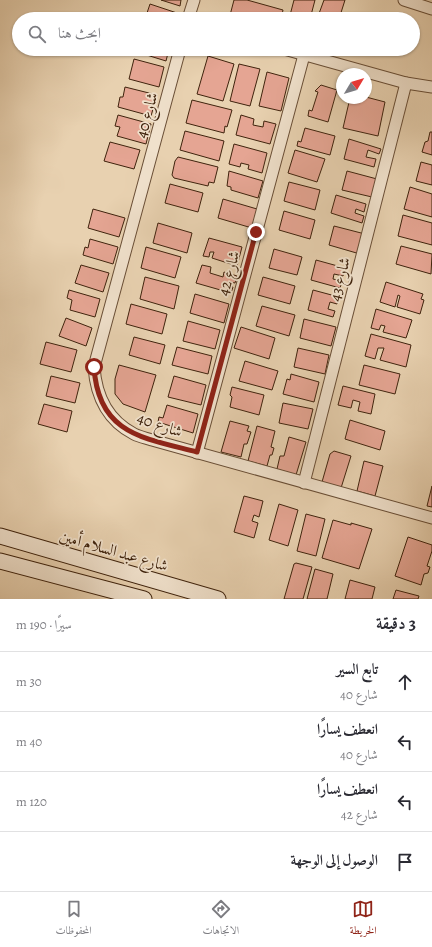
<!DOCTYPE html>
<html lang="ar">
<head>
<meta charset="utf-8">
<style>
	:root { --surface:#fff; --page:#f7f7f7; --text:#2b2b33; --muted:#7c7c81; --line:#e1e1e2; --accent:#8f2418 }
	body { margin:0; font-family:Alegreya,Amiri,serif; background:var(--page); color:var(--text); direction:rtl }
	.compass { position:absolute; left:336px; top:68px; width:36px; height:36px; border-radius:50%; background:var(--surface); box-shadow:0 1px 3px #0004; rotate:52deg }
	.stop { position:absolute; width:12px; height:12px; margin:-9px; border:3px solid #8f2418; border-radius:50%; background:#fff }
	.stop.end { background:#8f2418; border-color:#fff; box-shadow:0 1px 4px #0008 }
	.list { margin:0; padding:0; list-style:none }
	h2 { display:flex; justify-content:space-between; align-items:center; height:52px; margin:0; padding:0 16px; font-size:17px }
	h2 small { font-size:13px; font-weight:400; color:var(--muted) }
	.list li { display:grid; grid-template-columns:26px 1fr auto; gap:12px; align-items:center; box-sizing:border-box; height:60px; padding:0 16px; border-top:1px solid var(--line) }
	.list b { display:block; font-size:15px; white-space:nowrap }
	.list p { margin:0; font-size:13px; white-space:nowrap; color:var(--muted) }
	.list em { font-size:13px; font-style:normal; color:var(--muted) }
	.icon { flex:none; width:22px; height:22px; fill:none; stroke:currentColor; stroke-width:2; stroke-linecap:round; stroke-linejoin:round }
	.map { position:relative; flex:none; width:432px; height:599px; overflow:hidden; direction:ltr }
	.search { position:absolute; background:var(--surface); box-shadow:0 1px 3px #0004; left:12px; right:12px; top:12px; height:44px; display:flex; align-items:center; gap:10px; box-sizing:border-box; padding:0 14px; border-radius:22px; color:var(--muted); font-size:15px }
	.sheet { height:292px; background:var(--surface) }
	nav { display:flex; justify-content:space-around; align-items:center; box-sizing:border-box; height:56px; border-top:1px solid var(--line); background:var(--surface); font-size:11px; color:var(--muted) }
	nav a { display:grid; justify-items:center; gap:2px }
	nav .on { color:var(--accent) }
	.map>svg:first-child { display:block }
	.building { fill:#e5a593; stroke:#3f230d }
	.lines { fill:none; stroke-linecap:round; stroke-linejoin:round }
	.street-casing { stroke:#694e36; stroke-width:13 }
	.secondary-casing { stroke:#3f230d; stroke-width:17 }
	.street { stroke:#f0e1cc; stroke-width:11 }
	.secondary { stroke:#f0e1cc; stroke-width:15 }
	.route { stroke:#8f2418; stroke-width:5 }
	.labels { text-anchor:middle; stroke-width:3.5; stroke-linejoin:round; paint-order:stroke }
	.street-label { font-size:16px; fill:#3f230d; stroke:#f0e1cc }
</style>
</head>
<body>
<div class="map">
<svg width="432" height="599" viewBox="0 0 432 599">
	<rect width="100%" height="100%" fill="#e8d1b0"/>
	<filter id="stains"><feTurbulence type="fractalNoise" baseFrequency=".005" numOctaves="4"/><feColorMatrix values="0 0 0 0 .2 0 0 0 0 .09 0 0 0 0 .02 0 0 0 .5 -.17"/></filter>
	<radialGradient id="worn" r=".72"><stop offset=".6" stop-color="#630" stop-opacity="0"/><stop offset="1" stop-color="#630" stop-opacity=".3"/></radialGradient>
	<!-- building -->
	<g class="building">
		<polygon points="161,0 181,0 180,6"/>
		<polygon points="234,0 247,0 283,10 281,19 229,19"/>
		<polygon points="294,0 315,0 310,19 289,19"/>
		<polygon points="324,0 345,0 339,19 317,19"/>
		<polygon points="150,4 180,14 179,19 145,19"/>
		<polygon points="138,49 173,49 172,54 168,53 166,61 137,52"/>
		<polygon points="312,49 329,49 327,54"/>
		<polygon points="208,56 234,64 223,101 197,94"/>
		<polygon points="134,59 164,67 159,87 129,79"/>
		<polygon points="239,64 260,69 250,106 230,101"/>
		<polygon points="267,72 289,78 281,111 259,106"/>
		<polygon points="321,85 337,90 328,122 308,116 309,110 312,111 318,92 315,91"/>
		<polygon points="125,87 157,95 151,116 118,107 120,97 123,97"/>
		<polygon points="366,97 385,102 378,136 343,128 350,98"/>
		<polygon points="192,100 232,110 227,127 225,126 224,133 186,123"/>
		<polygon points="118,115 151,124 146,144 117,136 120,127 115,126"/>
		<polygon points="241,115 254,119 253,125 263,127 264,121 276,124 270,144 236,135"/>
		<polygon points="305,128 335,136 330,155 297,146 298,141 301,142"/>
		<polygon points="185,131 224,141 219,161 180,150"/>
		<polygon points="430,132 432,132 432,155 422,152 425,142 428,141"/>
		<polygon points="349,139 381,149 379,154 368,150 366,157 376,159 374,167 344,159"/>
		<polygon points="110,142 140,150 134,169 104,161"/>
		<polygon points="234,144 267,153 262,173 248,169 249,165 241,163 240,167 229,164"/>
		<polygon points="295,150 325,159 317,182 288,173"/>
		<polygon points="178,157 218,167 214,183 209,182 208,186 174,178 172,175 175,161"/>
		<polygon points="421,162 432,165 432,185 416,181"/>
		<polygon points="229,171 263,181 258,198 231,190 231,187 227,186"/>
		<polygon points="347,171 377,179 372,197 342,190"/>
		<polygon points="289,182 320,190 315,210 284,201"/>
		<polygon points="170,184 203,193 198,212 165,203"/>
		<polygon points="410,187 432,194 432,217 404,209"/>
		<polygon points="336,195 366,204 364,212 356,209 355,213 364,216 362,223 331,213"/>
		<polygon points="223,199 257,209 252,228 218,218"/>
		<polygon points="93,209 125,218 119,237 88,228"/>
		<polygon points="284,211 315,220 310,239 279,230"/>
		<polygon points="403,215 432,223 432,245 398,236"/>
		<polygon points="158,223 192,233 187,253 153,243"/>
		<polygon points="334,226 365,234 360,254 329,245"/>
		<polygon points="209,238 242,247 237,266 212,258 214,252 210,252 209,257 203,256"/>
		<polygon points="90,239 118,247 113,264 83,255 85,247 88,248"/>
		<polygon points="401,246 432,254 431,274 396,264"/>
		<polygon points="146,247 181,257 175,278 141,268"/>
		<polygon points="274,249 302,257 297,275 269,268"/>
		<polygon points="316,260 345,268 343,276 334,274 333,279 342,281 340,288 311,280"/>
		<polygon points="81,265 109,273 103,292 75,283"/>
		<polygon points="202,265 211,267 210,273 223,277 224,272 237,276 235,283 230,282 229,286 233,287 231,293 196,283"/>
		<polygon points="145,277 179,286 174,309 140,299"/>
		<polygon points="263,277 295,286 290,304 258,295"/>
		<polygon points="386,282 423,294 421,299 424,300 420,314 397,307 400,296 398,295 395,307 380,302"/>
		<polygon points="69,290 100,299 95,317 70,310 72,300 67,298"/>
		<polygon points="313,290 339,297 337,304 330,302 328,309 335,311 333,317 308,310"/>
		<polygon points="195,294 229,304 224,323 190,313"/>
		<polygon points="131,304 167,314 162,334 126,324"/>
		<polygon points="262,306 295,315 289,336 256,326"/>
		<polygon points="376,309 412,320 406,338 383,332 385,326 381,325 379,330 371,328"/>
		<polygon points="66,318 92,328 86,346 59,336"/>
		<polygon points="304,319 336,327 331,346 300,338"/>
		<polygon points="188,321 220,330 215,349 183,341"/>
		<polygon points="241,327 275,338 269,359 234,348"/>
		<polygon points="371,334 411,345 406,367 380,360 384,348 378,348 375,359 365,356"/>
		<polygon points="134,337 165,345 160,364 129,355"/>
		<polygon points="46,342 77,350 71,372 40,364"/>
		<polygon points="177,347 212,356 208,374 172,365"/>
		<polygon points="298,348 329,355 325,374 294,367"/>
		<polygon points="245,361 278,371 272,390 239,381"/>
		<polygon points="119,365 156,375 145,412 123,404 115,394 115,379"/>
		<polygon points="364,365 400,374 395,394 359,385"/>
		<polygon points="291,374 319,382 314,402 283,394 287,379 290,380"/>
		<polygon points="51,376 80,383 75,403 46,396"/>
		<polygon points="174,376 206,385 201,405 168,397"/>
		<polygon points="343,386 375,394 371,414 358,411 360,402 353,400 351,408 338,405"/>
		<polygon points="232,387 264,395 259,415 230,407 232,397 230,395"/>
		<polygon points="283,403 313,409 308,429 279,423"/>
		<polygon points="44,404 72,411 67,432 38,424"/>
		<polygon points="167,405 198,414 193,433 158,422 159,417 163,418"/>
		<polygon points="350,420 385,431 380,450 345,439"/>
		<polygon points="230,421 249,426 247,431 251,432 247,444 244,444 241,457 221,452"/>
		<polygon points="257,426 275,431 271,447 274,448 272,455 270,455 267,466 248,461"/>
		<polygon points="289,437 306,442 296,475 277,469 280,456 284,456"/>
		<polygon points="334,451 351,456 341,488 322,482 330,454"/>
		<polygon points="364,461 383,466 375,496 357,491"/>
		<polygon points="432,486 432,507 427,506"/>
		<polygon points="244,496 263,501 259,517 254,515 252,521 258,523 254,538 234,532"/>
		<polygon points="279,504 298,510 288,546 269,540"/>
		<polygon points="306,514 325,519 316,556 297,551"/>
		<polygon points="333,520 351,525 351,523 372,529 359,569 322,558"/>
		<polygon points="408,537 432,545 432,551 427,566 430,567 428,573 424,574 421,585 395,576"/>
		<polygon points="296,563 312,567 303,599 284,599 294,564"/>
		<polygon points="315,569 333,574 327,599 307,599"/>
		<polygon points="350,580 375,587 372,599 345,599"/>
		<polygon points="396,590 419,596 418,599 393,599"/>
	</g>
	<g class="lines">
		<!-- street casing -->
		<g class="street-casing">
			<g id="street">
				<polyline points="404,0 432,9"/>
				<polyline points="188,19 194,0"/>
				<path d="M180 49 94 367C96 396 107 420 134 434 140 437 146 438 152 440L432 518"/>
				<polyline points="284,49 406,83 432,87"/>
				<polyline points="197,453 304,55"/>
				<polyline points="304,483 406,83"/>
			</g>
		</g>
		<!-- secondary casing -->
		<g class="secondary-casing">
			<g id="secondary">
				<polyline points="0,536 218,599"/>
				<polyline points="0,561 144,599"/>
			</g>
		</g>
		<!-- street -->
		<use href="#street" class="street"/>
		<!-- secondary -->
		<use href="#secondary" class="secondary"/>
	</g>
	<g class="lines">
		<!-- route -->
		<path class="route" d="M94 367C98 434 143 438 197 452L256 232"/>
	</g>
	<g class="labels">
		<!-- street labels -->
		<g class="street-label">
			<text transform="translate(146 115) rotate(-75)" y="6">شارع 40</text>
			<text transform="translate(228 273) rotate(-75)" y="6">شارع 42</text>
			<text transform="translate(339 279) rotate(-76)" y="6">شارع 43</text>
			<text transform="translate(160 424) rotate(19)" y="6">شارع 40</text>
			<text transform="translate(114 550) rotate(16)" y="6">شارع عبد السلام أمين</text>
		</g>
	</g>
	<rect width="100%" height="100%" filter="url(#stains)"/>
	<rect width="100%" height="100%" fill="url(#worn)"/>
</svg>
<svg class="compass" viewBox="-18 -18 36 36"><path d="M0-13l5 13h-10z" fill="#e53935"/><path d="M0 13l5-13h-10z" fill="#7c7c81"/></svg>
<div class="stop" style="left:94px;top:367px"></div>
<div class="stop end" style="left:256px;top:232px"></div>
<div class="search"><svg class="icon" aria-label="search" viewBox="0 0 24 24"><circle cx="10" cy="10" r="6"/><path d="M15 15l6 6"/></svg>ابحث هنا</div>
</div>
<section class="sheet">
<h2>3 دقيقة<small>سيرًا · 190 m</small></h2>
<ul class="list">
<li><svg class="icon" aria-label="ahead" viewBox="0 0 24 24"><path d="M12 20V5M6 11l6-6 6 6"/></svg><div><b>تابع السير</b><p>شارع 40</p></div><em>30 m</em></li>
<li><svg class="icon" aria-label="left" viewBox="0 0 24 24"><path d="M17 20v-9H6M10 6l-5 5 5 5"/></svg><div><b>انعطف يسارًا</b><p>شارع 40</p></div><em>40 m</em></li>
<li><svg class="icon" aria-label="left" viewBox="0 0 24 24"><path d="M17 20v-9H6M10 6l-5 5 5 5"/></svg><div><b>انعطف يسارًا</b><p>شارع 42</p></div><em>120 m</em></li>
<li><svg class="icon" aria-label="arrive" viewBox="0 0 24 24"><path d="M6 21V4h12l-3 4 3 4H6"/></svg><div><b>الوصول إلى الوجهة</b></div></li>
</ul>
</section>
<nav>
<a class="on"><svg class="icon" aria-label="map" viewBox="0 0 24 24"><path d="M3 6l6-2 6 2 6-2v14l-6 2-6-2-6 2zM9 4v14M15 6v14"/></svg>الخريطة</a>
<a><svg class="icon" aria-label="directions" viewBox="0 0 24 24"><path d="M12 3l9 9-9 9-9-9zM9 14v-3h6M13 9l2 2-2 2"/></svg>الاتجاهات</a>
<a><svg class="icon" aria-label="saved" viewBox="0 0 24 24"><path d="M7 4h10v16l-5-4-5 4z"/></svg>المحفوظات</a>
</nav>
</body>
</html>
